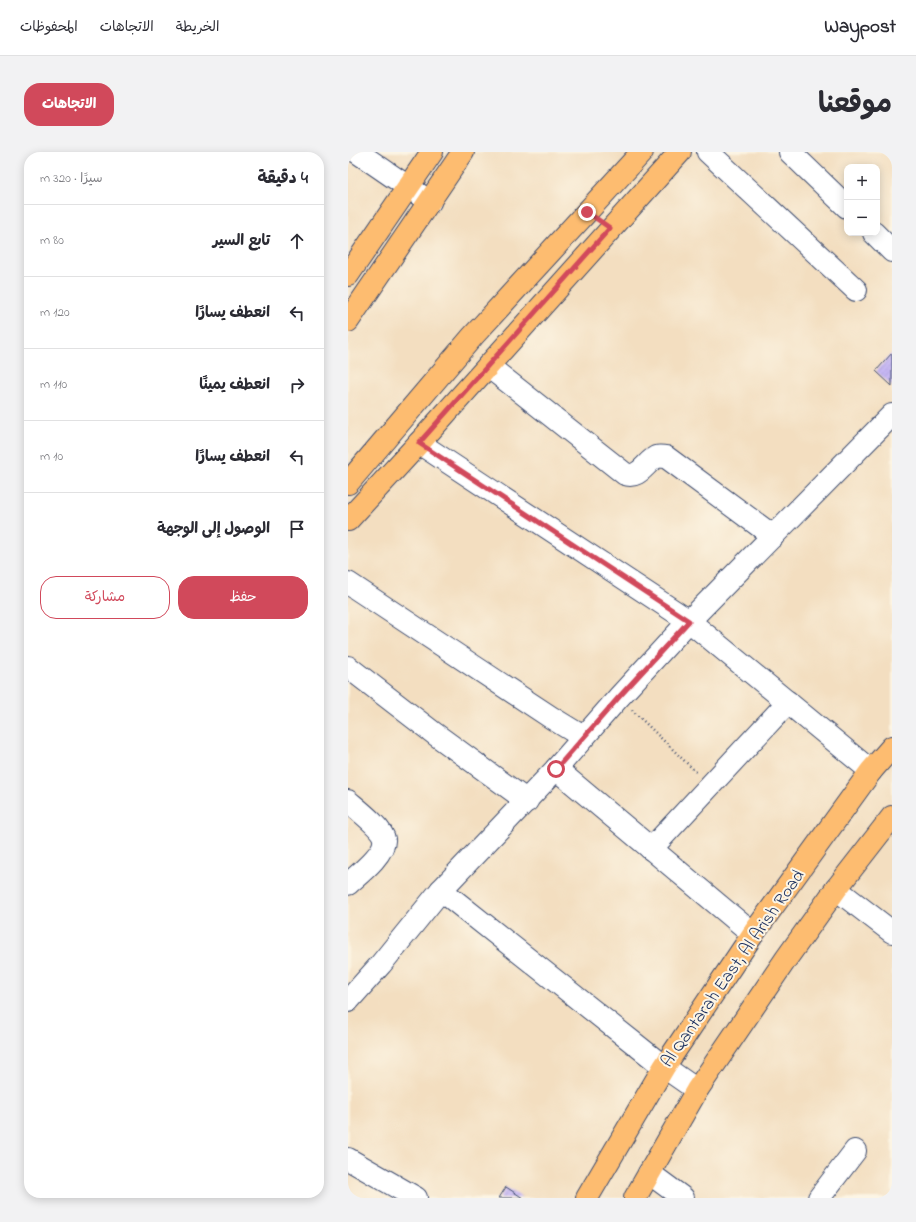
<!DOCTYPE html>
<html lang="ar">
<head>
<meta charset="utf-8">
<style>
	:root { --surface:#fff; --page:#f2f2f3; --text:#2b2b33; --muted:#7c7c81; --line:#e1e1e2; --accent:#d1495b }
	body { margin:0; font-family:"Indie Flower","Playpen Sans Arabic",sans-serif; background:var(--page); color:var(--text); direction:rtl }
	.controls { position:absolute; right:12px; top:12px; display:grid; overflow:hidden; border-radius:8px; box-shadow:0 2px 10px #0003 }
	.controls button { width:36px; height:36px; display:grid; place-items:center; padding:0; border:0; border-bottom:1px solid var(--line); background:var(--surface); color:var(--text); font:20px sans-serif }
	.stop { position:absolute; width:12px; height:12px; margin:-9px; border:3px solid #d1495b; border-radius:50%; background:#fff }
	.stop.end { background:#d1495b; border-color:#fff; box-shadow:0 1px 4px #0008 }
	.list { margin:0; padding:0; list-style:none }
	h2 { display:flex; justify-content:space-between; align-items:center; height:52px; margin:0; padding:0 16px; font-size:17px }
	h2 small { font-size:13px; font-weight:400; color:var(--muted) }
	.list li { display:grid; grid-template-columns:26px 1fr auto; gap:12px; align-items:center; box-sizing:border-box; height:72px; padding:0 16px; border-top:1px solid var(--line) }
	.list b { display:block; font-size:15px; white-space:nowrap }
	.list em { font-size:13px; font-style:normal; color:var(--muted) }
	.actions { display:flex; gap:8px; padding:12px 16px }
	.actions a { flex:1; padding:9px 0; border:1px solid var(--accent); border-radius:16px; text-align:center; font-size:14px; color:var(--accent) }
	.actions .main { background:var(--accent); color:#fff }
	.icon { flex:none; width:22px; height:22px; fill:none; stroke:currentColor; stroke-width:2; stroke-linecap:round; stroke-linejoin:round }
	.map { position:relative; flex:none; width:544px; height:1046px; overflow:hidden; direction:ltr; border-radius:16px }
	header { display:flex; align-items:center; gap:24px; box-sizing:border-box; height:56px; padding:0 20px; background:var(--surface); border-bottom:1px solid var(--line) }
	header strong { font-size:19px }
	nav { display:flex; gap:22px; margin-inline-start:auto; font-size:14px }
	.intro { display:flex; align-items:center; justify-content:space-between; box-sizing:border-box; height:96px; padding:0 24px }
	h1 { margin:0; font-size:28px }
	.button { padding:10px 18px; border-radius:16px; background:var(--accent); color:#fff; font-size:14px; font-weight:700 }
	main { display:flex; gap:24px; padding:0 24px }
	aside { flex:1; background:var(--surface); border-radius:16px; box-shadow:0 2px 10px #0003 }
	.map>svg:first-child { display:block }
	.building { fill:url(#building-hatch) }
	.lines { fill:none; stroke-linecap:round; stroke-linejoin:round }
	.minor-casing { stroke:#3b496d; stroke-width:24 }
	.major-casing { stroke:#3b496d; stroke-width:24 }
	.highway-casing { stroke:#3b496d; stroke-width:24 }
	.path { stroke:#3b496d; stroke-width:2.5; stroke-dasharray:1 3; stroke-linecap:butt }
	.minor { stroke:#fff; stroke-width:22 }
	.major { stroke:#fdbc70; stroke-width:22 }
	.highway { stroke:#fdbc70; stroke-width:22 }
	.route { stroke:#d1495b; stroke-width:5 }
	.labels { text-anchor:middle; stroke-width:4; stroke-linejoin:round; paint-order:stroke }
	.street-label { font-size:18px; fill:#1b2f5e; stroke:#fcf5e5 }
</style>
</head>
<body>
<header>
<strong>Waypost</strong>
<nav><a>الخريطة</a><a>الاتجاهات</a><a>المحفوظات</a></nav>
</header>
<div class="intro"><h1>موقعنا</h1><a class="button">الاتجاهات</a></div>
<main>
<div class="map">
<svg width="544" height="1046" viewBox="0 0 544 1046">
	<defs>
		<pattern id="building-hatch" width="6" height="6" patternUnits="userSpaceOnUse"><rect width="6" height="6" fill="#bfaff6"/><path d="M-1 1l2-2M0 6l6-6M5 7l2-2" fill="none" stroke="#9a8fca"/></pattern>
	</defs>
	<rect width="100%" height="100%" fill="#fcf5e5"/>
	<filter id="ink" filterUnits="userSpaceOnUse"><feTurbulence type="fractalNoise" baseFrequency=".025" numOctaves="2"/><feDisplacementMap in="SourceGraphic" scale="8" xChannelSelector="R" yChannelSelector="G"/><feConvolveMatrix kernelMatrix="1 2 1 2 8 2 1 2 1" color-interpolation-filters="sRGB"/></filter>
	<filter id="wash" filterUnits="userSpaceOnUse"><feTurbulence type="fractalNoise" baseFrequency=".012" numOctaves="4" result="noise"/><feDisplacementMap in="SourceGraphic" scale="16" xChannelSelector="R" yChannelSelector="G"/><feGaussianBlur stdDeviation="0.9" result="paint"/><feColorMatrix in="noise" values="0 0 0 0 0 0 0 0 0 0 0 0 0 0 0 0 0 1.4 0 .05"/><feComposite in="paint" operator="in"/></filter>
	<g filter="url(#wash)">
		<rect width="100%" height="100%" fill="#f3dec0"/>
		<g id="blocks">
			<!-- building -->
			<g class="building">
				<polygon points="544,201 544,234 528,219"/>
				<polygon points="158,1035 175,1046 151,1046"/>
			</g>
		</g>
	</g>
	<g filter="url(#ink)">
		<use href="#blocks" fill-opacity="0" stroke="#3b496d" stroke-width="1"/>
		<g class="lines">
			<!-- minor casing -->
			<g class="minor-casing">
				<g id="minor">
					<polyline points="9,0 82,50"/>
					<polyline points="360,0 508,138"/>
					<polyline points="442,0 499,55"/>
					<polyline points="526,81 544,99"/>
					<path d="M140 214 277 322C291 327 297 311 308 305 312 304 315 305 318 305L425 384"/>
					<polyline points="71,291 341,469 523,619"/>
					<polyline points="0,431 204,566 235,585"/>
					<polyline points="0,515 87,582 179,649"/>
					<polyline points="208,617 405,782"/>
					<path d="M0 649C8 656 35 677 36 687 38 701 10 723 0 732"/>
					<polyline points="303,697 440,550"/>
					<polyline points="488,737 544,780"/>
					<polyline points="93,738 316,915 349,938"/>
					<polyline points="0,849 33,812 93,738 208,617 271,545 341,469 544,263"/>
					<polyline points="0,1007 68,1046"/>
					<polyline points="301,1021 335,1046"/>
					<polyline points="471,1046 507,999"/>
				</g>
			</g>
			<!-- major casing -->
			<g class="major-casing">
				<g id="major">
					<polyline points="0,123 84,0"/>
					<polyline points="0,169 115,0"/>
					<polyline points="0,331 125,184 294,0"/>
					<polyline points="0,368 71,291 332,0"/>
				</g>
			</g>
			<!-- highway casing -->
			<g class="highway-casing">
				<g id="highway">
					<polyline points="239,1046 316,915 405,782 523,619 544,595"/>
					<polyline points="287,1046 349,938 438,807 488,737 544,665"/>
				</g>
			</g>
			<!-- path -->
			<polyline class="path" points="284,558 348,620"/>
			<!-- minor -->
			<use href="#minor" class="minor"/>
			<!-- major -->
			<use href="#major" class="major"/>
			<!-- highway -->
			<use href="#highway" class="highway"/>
		</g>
	</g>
	<g class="lines" filter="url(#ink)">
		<!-- route -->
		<polyline class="route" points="208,617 271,545 341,469 71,291 262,76 239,60"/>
	</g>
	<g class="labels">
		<!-- street labels -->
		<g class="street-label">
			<text transform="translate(384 816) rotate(-55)" y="6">Al Qantarah East, Al Arish Road</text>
		</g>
	</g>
</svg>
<div class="controls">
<button>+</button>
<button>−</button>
</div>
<div class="stop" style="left:208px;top:617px"></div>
<div class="stop end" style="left:239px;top:60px"></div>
</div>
<aside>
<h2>4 دقيقة<small>سيرًا · 320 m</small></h2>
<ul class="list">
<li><svg class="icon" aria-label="ahead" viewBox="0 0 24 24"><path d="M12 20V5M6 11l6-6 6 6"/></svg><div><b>تابع السير</b></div><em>80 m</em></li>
<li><svg class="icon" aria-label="left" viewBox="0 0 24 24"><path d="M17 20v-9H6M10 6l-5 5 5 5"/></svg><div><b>انعطف يسارًا</b></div><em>120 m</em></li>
<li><svg class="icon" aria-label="right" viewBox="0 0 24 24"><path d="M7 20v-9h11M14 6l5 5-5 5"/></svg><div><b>انعطف يمينًا</b></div><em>110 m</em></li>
<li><svg class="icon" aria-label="left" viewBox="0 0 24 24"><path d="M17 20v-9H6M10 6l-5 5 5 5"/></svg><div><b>انعطف يسارًا</b></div><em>10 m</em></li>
<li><svg class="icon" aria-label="arrive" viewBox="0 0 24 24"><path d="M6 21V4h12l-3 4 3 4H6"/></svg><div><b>الوصول إلى الوجهة</b></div></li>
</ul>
<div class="actions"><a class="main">حفظ</a><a>مشاركة</a></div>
</aside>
</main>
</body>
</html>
